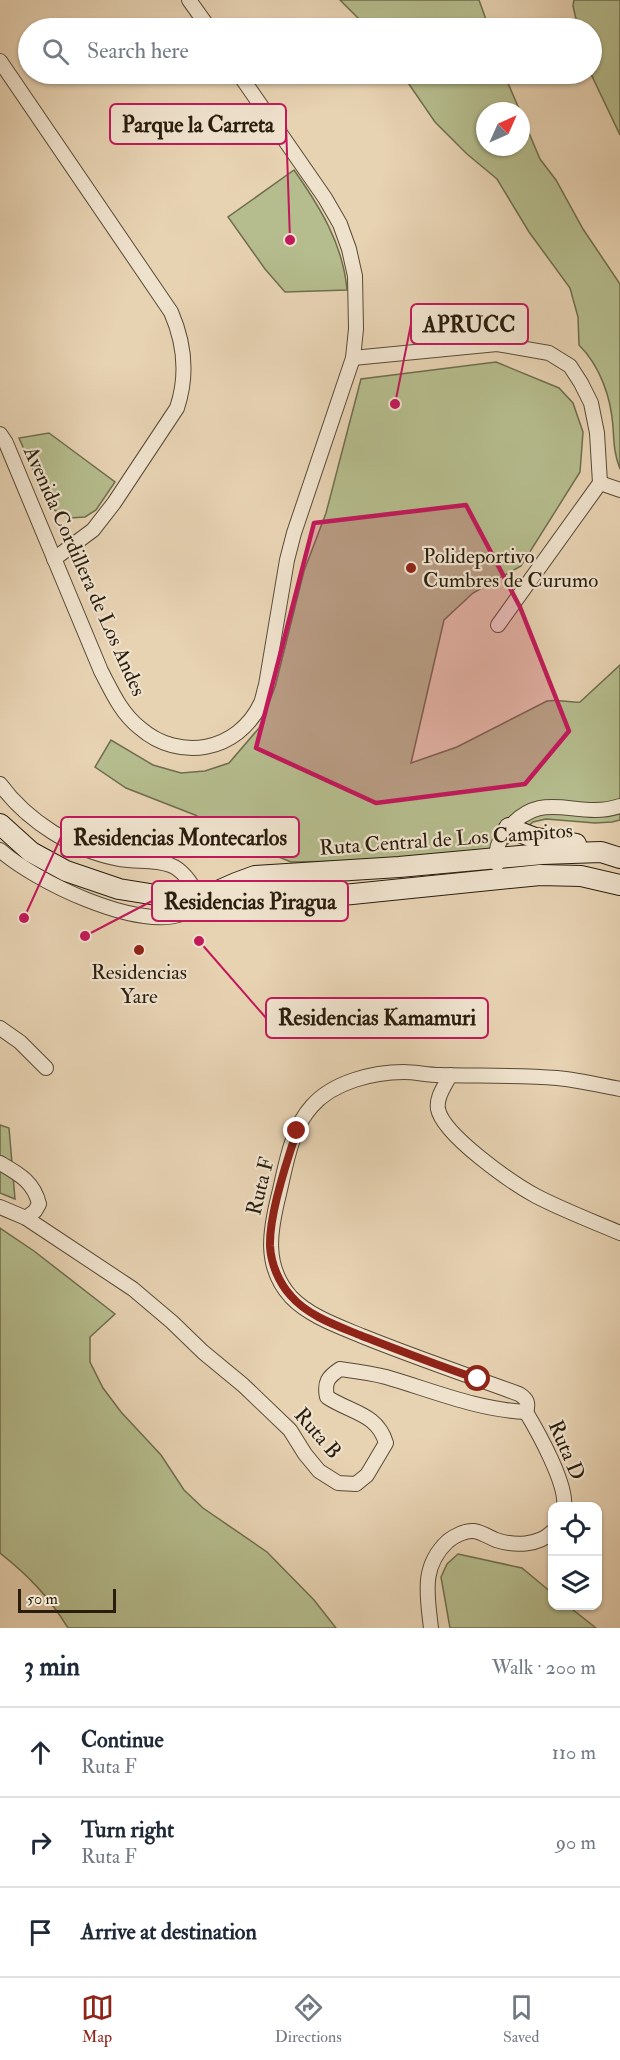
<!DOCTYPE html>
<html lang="en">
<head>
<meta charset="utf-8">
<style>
	:root { --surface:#fff; --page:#f2f2f3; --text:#1f2937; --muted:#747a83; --line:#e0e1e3; --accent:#8f2418 }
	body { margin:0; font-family:"IM FELL Double Pica",serif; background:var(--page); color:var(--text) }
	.controls { position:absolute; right:18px; bottom:18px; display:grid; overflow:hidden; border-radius:12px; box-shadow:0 2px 4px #0004 }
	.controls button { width:54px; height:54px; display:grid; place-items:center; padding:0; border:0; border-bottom:2px solid var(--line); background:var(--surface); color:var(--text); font:30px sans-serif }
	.compass { position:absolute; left:476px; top:102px; width:54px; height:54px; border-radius:50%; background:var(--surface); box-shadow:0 2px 4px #0004; rotate:45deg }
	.scale { position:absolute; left:18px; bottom:15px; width:98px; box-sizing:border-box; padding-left:6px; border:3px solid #291e0e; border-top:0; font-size:16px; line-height:21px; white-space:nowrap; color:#291e0e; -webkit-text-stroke:4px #efe2cd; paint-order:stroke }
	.stop { position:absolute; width:18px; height:18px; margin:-14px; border:4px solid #8f2418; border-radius:50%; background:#fff }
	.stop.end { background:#8f2418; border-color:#fff; box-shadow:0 2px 6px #0008 }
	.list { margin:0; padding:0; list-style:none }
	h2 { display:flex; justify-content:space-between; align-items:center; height:78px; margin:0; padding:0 24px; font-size:26px }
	h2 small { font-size:20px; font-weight:400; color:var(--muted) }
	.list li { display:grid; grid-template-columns:39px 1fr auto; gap:18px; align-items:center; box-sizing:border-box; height:90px; padding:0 24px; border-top:2px solid var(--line) }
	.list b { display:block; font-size:22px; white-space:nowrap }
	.list p { margin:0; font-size:20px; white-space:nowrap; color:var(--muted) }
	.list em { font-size:20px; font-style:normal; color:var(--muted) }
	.icon { flex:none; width:33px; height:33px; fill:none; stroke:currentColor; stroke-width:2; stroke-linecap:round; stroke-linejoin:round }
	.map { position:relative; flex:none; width:620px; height:1628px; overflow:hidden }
	.search { position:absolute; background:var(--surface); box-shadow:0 2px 4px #0004; left:18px; right:18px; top:18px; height:66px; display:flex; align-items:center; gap:15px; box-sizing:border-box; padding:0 21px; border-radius:33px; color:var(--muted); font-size:22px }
	.sheet { height:348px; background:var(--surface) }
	nav { display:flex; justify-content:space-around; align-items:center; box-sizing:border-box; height:84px; border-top:2px solid var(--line); background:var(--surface); font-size:16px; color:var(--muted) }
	nav a { display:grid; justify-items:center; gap:3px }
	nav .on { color:var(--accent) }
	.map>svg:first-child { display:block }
	.green { fill:#b5bc8d; stroke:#6f6d4e; stroke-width:1.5 }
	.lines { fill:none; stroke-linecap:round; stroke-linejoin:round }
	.minor-casing { stroke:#584b37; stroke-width:16 }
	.secondary-casing { stroke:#291e0e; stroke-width:22 }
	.minor { stroke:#efe2cd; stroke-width:14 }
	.secondary { stroke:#efe2cd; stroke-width:20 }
	.route { stroke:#8f2418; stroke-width:8 }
	.marked { fill:#c2185b; fill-opacity:0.2; stroke:#c2185b; stroke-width:4.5; stroke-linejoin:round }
	.poi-dot { fill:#8f2418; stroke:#efe2cd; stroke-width:2 }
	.labels { text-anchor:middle; stroke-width:4.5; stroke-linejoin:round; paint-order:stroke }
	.poi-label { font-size:21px; fill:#291e0e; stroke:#efe2cd; text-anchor:start }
	.street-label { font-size:21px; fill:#291e0e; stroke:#efe2cd }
	.leader { fill:none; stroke:#c2185b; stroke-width:2 }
	.callout-dot { fill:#c2185b; stroke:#efe2cd; stroke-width:2 }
	.callout { fill:#efe2cd; stroke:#c2185b; stroke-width:2 }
	.callout-label { font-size:22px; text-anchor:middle; font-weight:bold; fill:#291e0e }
</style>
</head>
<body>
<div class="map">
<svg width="620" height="1628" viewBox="0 0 620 1628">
	<rect width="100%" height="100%" fill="#e7d2b2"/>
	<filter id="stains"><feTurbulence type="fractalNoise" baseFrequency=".00333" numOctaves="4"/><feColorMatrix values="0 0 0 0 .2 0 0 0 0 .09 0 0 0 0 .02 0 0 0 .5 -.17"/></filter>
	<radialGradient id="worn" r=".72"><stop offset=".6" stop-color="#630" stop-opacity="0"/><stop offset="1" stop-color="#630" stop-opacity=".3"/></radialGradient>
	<!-- green -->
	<g class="green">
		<polygon points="340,0 479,0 489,28 368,28"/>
		<polygon points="574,0 620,0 620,135 591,74 592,28 578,28 573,6"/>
		<path d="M402 74H504L520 111H485V147H521V114L540 159 556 180 583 229 620 284V469C614 453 614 443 613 427 611 397 600 366 579 345L578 317 570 288 529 232 497 179 467 154 435 122Z"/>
		<path d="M294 170C320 207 343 244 347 290L285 292 265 269 228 217Z"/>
		<path d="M496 362 559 388 573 403 583 432 580 472 521 566 473 593 444 620 411 763 457 747 547 701C560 699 568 703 580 702L620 665V820L612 822 595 823 546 819 533 822 505 846 455 859 291 862 252 846 195 815 126 788 95 767 111 740 153 765 181 773 205 771 229 763 259 728 275 687 304 571 326 513 361 379Z"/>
		<polygon points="49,433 115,482 96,510 85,517 69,518 54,510 45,497 19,438"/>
		<polygon points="0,1125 9,1128 15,1199 0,1193"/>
		<path d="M0 1228 34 1251 115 1314 90 1337V1362L103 1388 121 1412 161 1455 184 1490 203 1508 267 1552 314 1600 336 1628H68C49 1597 28 1575 0 1553Z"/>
		<polygon points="458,1554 522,1568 552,1593 552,1606 568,1606 596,1628 450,1628 441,1577 447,1564"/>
	</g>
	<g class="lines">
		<!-- minor casing -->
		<g class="minor-casing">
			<g id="minor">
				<polyline points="189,0 209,28"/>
				<path d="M0 61 171 312C185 344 188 375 177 408L114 503 93 530 54 559"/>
				<polyline points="353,358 497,344 549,353 570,366 581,383 591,403 597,433 600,483 498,625"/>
				<path d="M0 434 6 443 101 671C112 692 121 713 140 728 179 762 238 752 261 703 263 698 264 691 266 685L287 560 294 533 353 358 356 329 355 276 349 249 340 224 325 198 239 74"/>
				<polyline points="600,483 620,490"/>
				<path d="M0 784C27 821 74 851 120 859 136 862 155 859 170 865 184 870 194 887 200 900 194 905 190 911 182 914 135 930 35 881 0 850"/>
				<path d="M497 864C495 850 498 841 507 830 543 786 576 821 620 806"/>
				<polyline points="0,1028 20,1042 46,1068"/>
				<path d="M450 1075C445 1086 436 1097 438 1109 443 1135 512 1183 536 1196 563 1210 592 1221 620 1233"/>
				<path d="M0 1163C19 1174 34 1182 39 1204L35 1211 26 1218"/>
				<path d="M0 1207 26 1218 133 1289 172 1322 203 1352 243 1385 290 1430 305 1454 319 1471 338 1483 356 1484 367 1475 386 1443C377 1413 351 1413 327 1397 324 1382 328 1377 340 1369 355 1371 371 1373 386 1377 431 1390 478 1410 526 1412"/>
				<path d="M526 1412C529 1403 527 1399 519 1394 467 1375 414 1357 362 1336 338 1326 309 1316 291 1297 263 1266 270 1230 279 1194 286 1165 291 1129 312 1106 333 1082 373 1072 404 1072 415 1072 428 1075 440 1075 479 1076 519 1075 557 1078 578 1080 599 1085 620 1089"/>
				<path d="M526 1412C538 1432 567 1484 564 1506"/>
				<path d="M431 1628C427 1594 421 1566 448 1541 454 1536 466 1530 474 1531 481 1532 489 1537 496 1540 514 1546 538 1546 552 1532"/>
			</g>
		</g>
		<!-- secondary casing -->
		<g class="secondary-casing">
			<g id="secondary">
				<polyline points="0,824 31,852 66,871 119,889 181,899 254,904 540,875 581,876 620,885"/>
				<polyline points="509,828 535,838 576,844"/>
				<polyline points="202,898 236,883 255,876 399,867 542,854 601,852 620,858"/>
			</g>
		</g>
		<!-- minor -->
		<use href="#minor" class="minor"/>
		<!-- secondary -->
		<use href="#secondary" class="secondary"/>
	</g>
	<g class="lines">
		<!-- route -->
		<path class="route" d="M297 1131C287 1160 269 1216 270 1246 271 1264 279 1283 291 1296 308 1316 338 1326 362 1336 401 1351 439 1366 478 1379"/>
	</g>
	<!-- marked area -->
	<path class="marked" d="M466 505 520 607 569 731 525 784 376 803 256 748 314 523Z"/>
	<!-- markers -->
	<g class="poi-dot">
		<circle cx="411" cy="568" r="6"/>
		<circle cx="139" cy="950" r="6"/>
	</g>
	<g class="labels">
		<!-- poi labels -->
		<g class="poi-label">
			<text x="423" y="563">Polideportivo<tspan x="423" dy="24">Cumbres de Curumo</tspan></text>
			<text x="139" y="979" text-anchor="middle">Residencias<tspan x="139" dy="24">Yare</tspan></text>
		</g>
		<!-- street labels -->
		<g class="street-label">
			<text transform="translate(85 571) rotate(66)" y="7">Avenida Cordillera de Los Andes</text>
			<text transform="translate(446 839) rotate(-4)" y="7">Ruta Central de Los Campitos</text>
			<text transform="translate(260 1186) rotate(-76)" y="7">Ruta F</text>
			<text transform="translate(318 1433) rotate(49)" y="7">Ruta B</text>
			<text transform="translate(567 1450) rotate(67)" y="7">Ruta D</text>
		</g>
	</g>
	<!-- callouts -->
	<path class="leader" d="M290 240L286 124M395 404L411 324M24 918L61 837M85 936L152 901M199 941L266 1018"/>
	<g class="callout-dot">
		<circle cx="290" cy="240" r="6"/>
		<circle cx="395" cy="404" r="6"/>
		<circle cx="24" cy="918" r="6"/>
		<circle cx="85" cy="936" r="6"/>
		<circle cx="199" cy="941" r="6"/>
	</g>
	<g class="callout">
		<rect x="110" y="104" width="176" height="40" rx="6"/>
		<rect x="411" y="304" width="117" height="40" rx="6"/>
		<rect x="61" y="817" width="238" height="40" rx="6"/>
		<rect x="152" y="881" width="196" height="40" rx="6"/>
		<rect x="266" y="998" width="222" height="40" rx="6"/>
	</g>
	<g class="callout-label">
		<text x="198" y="132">Parque la Carreta</text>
		<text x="469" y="332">APRUCC</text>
		<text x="180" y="845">Residencias Montecarlos</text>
		<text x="250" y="909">Residencias Piragua</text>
		<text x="377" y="1025">Residencias Kamamuri</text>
	</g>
	<rect width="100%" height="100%" filter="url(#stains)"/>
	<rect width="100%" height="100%" fill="url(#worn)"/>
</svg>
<div class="controls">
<button><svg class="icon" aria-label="locate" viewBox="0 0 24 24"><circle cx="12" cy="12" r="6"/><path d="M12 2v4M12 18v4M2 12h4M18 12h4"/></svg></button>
<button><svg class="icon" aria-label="layers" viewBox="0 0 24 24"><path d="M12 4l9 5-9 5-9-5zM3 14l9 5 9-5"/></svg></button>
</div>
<svg class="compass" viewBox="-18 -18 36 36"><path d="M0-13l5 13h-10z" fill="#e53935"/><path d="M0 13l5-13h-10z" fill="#747a83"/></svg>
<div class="scale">50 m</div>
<div class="stop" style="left:478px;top:1379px"></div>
<div class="stop end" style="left:297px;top:1131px"></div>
<div class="search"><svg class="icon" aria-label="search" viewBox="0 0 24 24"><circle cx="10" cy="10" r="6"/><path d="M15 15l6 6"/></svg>Search here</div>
</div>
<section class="sheet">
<h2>3 min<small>Walk · 200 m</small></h2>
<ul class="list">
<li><svg class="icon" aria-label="ahead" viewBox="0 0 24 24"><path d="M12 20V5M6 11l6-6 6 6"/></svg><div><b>Continue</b><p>Ruta F</p></div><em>110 m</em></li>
<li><svg class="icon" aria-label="right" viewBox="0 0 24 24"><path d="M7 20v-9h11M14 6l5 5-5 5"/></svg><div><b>Turn right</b><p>Ruta F</p></div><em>90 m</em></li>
<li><svg class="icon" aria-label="arrive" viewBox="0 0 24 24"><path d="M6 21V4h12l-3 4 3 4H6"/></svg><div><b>Arrive at destination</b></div></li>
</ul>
</section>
<nav>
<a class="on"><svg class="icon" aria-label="map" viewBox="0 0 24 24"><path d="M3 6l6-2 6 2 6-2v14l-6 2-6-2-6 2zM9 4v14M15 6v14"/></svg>Map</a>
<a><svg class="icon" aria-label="directions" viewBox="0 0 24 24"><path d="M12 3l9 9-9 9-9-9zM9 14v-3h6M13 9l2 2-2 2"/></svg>Directions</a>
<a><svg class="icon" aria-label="saved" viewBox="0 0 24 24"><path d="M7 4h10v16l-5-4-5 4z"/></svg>Saved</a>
</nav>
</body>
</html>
